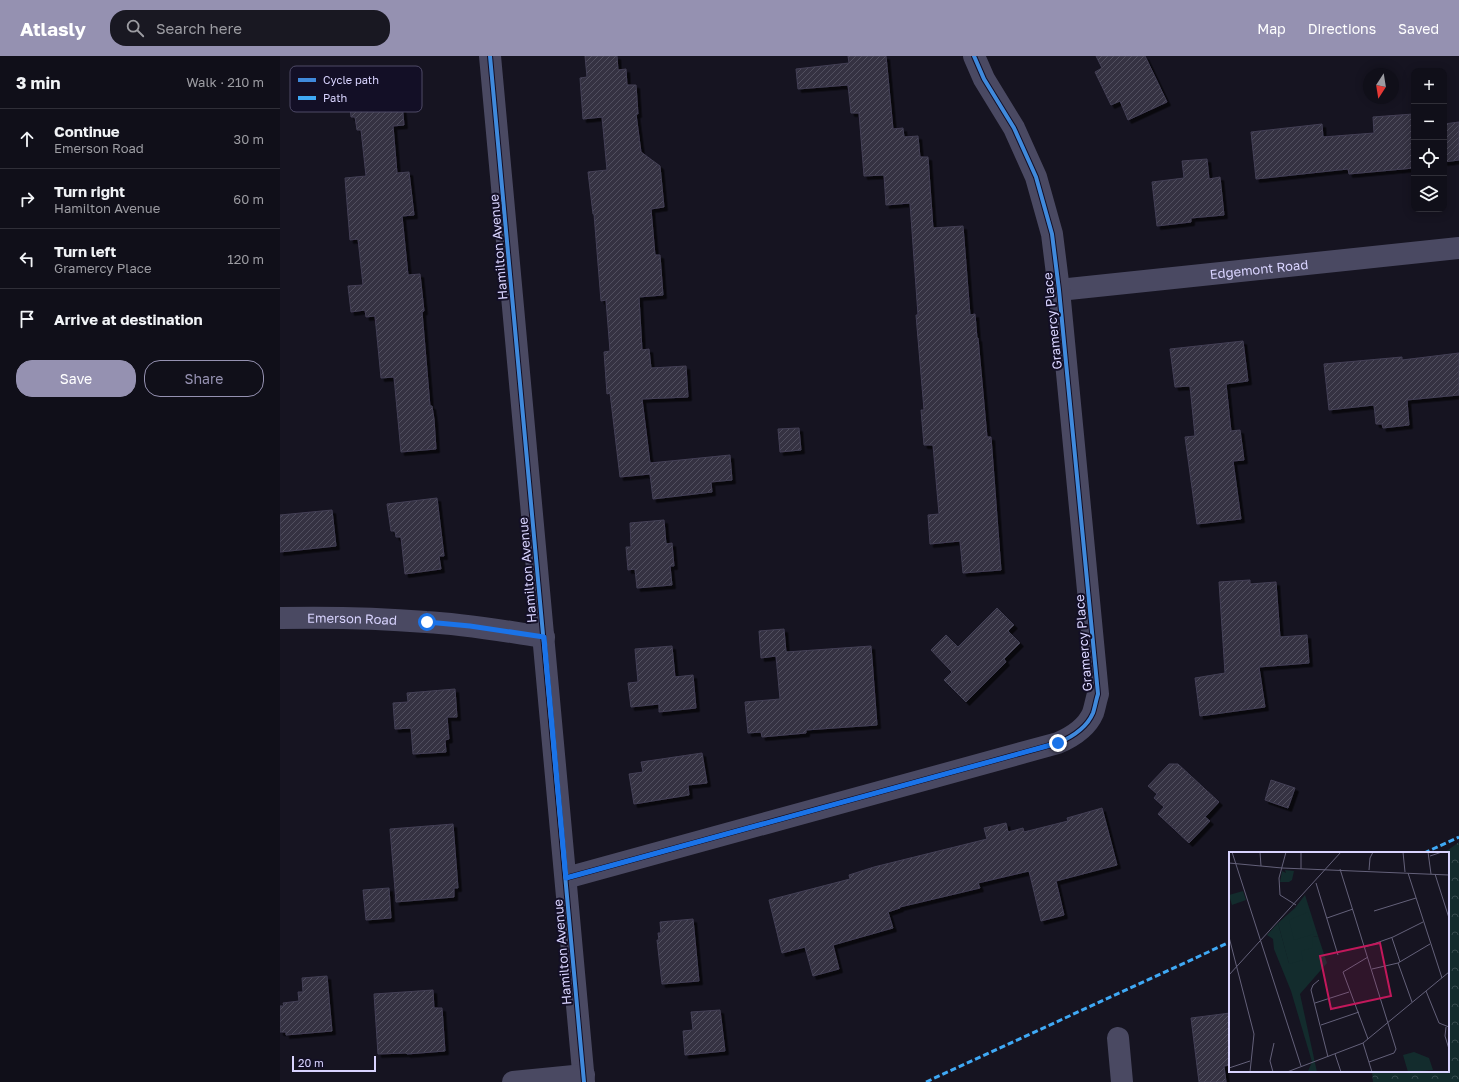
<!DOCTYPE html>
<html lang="en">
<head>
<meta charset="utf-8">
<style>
	:root { --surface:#100f19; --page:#191822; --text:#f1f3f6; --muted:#9c9ca2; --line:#302f38; --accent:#9591b1 }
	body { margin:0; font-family:"Golos Text",sans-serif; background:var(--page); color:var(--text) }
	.controls { position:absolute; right:12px; top:12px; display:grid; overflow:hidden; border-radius:8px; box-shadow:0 2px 10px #0003 }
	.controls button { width:36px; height:36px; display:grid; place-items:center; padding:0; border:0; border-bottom:1px solid var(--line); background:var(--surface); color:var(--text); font:20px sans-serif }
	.compass { position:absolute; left:1083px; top:12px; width:36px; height:36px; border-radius:50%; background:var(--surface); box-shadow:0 2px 10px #0003; rotate:192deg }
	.scale { position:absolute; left:12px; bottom:10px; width:84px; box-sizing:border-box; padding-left:4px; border:2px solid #d9d4ff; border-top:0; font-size:11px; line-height:14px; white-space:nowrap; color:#d9d4ff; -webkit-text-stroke:3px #130f26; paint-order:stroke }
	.stop { position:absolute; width:12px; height:12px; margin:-9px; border:3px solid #1a73e8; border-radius:50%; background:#fff }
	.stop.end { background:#1a73e8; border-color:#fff; box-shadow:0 1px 4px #0008 }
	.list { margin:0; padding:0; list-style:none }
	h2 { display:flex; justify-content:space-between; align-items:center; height:52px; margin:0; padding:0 16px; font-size:17px }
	h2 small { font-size:13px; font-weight:400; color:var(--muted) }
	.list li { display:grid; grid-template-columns:26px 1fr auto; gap:12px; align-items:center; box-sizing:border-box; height:60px; padding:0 16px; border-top:1px solid var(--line) }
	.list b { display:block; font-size:15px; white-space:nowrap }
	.list p { margin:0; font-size:13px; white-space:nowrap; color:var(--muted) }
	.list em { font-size:13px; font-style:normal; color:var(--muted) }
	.actions { display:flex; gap:8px; padding:12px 16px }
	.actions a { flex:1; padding:9px 0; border:1px solid var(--accent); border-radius:16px; text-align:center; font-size:14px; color:var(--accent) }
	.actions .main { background:var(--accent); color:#fff }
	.icon { flex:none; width:22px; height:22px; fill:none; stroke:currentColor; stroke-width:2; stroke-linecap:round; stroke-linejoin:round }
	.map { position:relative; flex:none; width:1179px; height:1026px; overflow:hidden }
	header { display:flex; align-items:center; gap:24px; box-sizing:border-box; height:56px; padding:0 20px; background:var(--accent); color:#fff }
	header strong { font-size:19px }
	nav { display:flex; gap:22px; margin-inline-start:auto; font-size:14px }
	.search { width:280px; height:36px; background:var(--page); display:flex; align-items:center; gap:10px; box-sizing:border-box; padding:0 14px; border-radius:16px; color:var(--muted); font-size:15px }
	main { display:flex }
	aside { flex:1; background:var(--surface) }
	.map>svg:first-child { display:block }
	.forest { fill:url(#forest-crowns) }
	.building { fill:url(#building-hatch); stroke:#433f54; filter:url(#shadow) }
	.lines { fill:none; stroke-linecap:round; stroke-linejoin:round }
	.minor { stroke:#4a4962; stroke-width:22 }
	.quiet { stroke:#3fa9f5; stroke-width:3; stroke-dasharray:6 3; stroke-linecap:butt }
	.cycleway-casing { stroke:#130f26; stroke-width:6 }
	.cycleway { stroke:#408adc; stroke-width:4 }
	.route { stroke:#1a73e8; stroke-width:5 }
	.labels { text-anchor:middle; stroke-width:4; stroke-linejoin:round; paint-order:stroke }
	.street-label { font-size:13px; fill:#d9d4ff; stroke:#130f26 }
	.inset-road { fill:none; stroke:#64617a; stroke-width:1 }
	.view { fill:#c2185b; fill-opacity:0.15; stroke:#c2185b; stroke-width:2 }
	.inset-edge { fill:none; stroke:#d9d4ff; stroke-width:2 }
	.key { fill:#130f26; stroke:#4e4a67; stroke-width:1 }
	.key-label { font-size:11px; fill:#d9d4ff }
</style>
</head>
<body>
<header>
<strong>Atlasly</strong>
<div class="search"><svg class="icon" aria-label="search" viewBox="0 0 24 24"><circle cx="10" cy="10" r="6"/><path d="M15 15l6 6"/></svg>Search here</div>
<nav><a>Map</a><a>Directions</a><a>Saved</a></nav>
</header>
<main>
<aside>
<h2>3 min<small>Walk · 210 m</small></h2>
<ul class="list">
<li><svg class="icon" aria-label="ahead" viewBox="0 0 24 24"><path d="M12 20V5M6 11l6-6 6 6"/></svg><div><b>Continue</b><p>Emerson Road</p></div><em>30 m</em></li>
<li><svg class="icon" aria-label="right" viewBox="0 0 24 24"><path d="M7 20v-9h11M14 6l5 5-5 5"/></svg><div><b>Turn right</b><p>Hamilton Avenue</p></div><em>60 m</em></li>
<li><svg class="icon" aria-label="left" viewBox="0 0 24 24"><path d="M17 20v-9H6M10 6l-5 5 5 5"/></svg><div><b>Turn left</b><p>Gramercy Place</p></div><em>120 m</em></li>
<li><svg class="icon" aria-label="arrive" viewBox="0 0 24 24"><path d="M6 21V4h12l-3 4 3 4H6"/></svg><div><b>Arrive at destination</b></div></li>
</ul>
<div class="actions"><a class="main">Save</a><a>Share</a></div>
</aside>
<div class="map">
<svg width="1179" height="1026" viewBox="0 0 1179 1026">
	<defs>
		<pattern id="forest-crowns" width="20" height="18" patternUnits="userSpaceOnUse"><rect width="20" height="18" fill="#132c2d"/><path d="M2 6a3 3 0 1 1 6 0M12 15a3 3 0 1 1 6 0" fill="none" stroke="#354a4c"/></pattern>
		<pattern id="building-hatch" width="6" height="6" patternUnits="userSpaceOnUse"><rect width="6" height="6" fill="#343243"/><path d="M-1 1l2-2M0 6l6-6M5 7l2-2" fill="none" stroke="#514f5f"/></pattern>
		<filter id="shadow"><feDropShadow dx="3.5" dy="3.5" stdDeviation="0" flood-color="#0009"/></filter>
	</defs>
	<rect width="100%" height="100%" fill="#161421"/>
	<!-- forest -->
	<polygon class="forest" points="1179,786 1179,1026 1093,1026 1092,1015 1168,1015 1168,797 1164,797"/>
	<!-- building -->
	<g class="building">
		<polygon points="305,0 337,0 338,14 346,13 347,29 356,29 358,58 356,58 361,96 380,110 384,151 371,153 375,199 380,199 383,239 359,241 362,294 369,293 371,312 406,310 408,341 362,343 370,407 450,399 452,424 431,426 432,436 373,443 370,418 340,421 330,337 327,338 324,296 330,295 326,244 321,245 314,158 313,158 308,116 327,114 322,61 303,63 300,22 307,21"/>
		<polygon points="568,0 606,0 613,73 623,72 624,81 638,80 640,101 648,101 653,172 683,170 690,259 695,258 697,282 698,282 707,381 711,381 721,514 683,517 680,485 650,488 648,459 659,458 653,389 644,389 641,354 644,354 636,259 638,259 630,147 606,149 604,119 584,120 579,57 571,57 568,29 518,33 516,13 569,7"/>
		<polygon points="816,0 865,0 887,46 848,64 840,45 831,49 815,16 822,12"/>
		<polygon points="108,15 110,26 120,25 124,69 113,70 117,117 129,116 134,159 122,160 128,219 140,218 144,255 142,256 150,350 152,350 154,363 156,393 121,396 114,321 101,322 95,260 86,261 85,254 71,256 68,230 83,229 78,183 70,184 65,122 86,120 81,74 77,74 75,61 71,61 69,41 73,40 70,19"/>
		<polygon points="1133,58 1134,71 1134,112 1069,118 1068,113 976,123 971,76 1042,68 1043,81 1094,77 1093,61"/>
		<polygon points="1179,66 1179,104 1164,106 1164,68"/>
		<polygon points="927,103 929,123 940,121 944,159 911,162 911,166 877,170 872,126 904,122 902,105"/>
		<polygon points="963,285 968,325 946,328 951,375 960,374 964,404 953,405 961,463 917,468 905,381 915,380 910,330 895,331 890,293"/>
		<polygon points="1179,297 1179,339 1127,344 1129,369 1103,372 1102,368 1096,368 1094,349 1049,354 1044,308 1122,301 1122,304"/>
		<polygon points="519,372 521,394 500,396 498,373"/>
		<polygon points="157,442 164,500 159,500 161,513 125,518 121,481 116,481 115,475 111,475 107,448"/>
		<polygon points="52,454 56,490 0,496 0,459"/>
		<polygon points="384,464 386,488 392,487 394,510 390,510 392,529 357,532 355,513 348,514 346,491 351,491 350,467"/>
		<polygon points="970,524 970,528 996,526 1000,581 1027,579 1029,607 979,611 985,651 920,660 915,622 945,617 939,526"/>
		<polygon points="717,552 734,569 728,575 740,587 724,603 726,606 686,646 664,624 672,616 651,594 666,579 678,591"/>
		<polygon points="504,573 506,596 591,590 597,669 526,674 526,677 482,681 481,676 468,677 465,646 500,643 496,600 481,602 479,575"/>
		<polygon points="392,590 395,621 413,619 416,652 379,656 379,648 351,651 348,627 358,626 355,593"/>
		<polygon points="175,633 177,661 167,661 169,683 165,684 166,696 133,698 131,672 115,673 113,647 128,646 127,637"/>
		<polygon points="422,697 427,727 408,729 409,739 354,748 349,718 363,716 361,706"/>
		<polygon points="889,708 898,708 939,746 925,761 930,765 909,787 878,758 884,751 874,742 877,738 868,730"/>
		<polygon points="991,724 1015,732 1008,752 985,744"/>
		<polygon points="822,752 837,809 776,825 784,859 761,865 749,815 698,827 700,832 620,851 620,852 608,856 613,872 553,889 559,913 533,920 525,891 502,897 489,844 570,823 569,819 594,811 707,783 704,772 726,767 728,776 743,772 744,776 788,765 787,762"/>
		<polygon points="173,768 178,832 174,832 174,841 116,846 110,773"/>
		<polygon points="109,832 111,862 86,864 83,834"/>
		<polygon points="413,863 419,925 382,928 377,884 379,884 378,877 381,877 380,866"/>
		<polygon points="47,920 52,975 6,979 6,976 0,976 0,950 4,950 3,947 19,945 18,936 23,936 22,922"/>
		<polygon points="153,934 154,952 162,952 165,995 127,998 126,997 98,998 94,938"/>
		<polygon points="440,954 445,995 405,999 403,975 413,974 411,956"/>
		<polygon points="950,957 950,1009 944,1010 946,1026 919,1026 911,962"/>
	</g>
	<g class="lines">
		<!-- minor -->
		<g class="minor">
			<polyline points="210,0 304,1026"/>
			<path id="s1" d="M779 234 1179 192"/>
			<path id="s2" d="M0 562C49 561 97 562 146 566 185 568 224 575 264 581"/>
			<path d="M286 822 778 687C792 681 807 671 813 657 815 651 816 644 818 638L779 234 772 178 756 121 734 72 704 23 694 0"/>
			<polyline points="838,982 842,1026"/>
			<polyline points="233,1026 304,1019"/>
		</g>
		<!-- quiet -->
		<g class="quiet">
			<polyline points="1144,797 1179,781"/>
			<polyline points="646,1026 950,886"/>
		</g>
		<!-- cycleway casing -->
		<g class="cycleway-casing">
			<g id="cycleway">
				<polyline points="210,0 304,1026"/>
				<path d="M286 822 778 687C792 681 807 671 813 657 815 651 816 644 818 638L779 234 772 178 756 121 734 72 704 23 694 0"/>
			</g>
		</g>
		<!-- cycleway -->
		<use href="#cycleway" class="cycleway"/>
	</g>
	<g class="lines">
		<!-- route -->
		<polyline class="route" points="147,566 190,570 264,581 286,822 778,687"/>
	</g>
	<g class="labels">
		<!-- street labels -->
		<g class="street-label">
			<text transform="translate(218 191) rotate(-95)" y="5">Hamilton Avenue</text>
			<text dy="5" stroke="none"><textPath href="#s1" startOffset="201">Edgemont Road</textPath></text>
			<text transform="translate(772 265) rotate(-96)" y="5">Gramercy Place</text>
			<text transform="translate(247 514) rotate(-95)" y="5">Hamilton Avenue</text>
			<text dy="5" stroke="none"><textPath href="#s2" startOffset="72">Emerson Road</textPath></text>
			<text transform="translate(803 587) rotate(-95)" y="5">Gramercy Place</text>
			<text transform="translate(282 896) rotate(-95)" y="5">Hamilton Avenue</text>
		</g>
	</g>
	<!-- overview -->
	<g transform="translate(949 796)">
		<rect width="220" height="220" fill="#161421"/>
		<path d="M49 71 60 111 84 85 89 84 98 111 71 142 88 220 79 219 83 210 62 139 45 97 44 87 38 83Z" fill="#132c2d"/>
		<path d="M56 18 65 19 63 28 60 30H51L53 19 57 21ZM14 39 17 48 3 53 0 43ZM76 43 89 84 84 85 83 96 72 99 74 108 60 112 49 71 66 56Z" fill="#132c2d"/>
		<path d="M79 60 85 82 65 88 60 68ZM185 200 200 206 204 218 179 220 174 203Z" fill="#132c2d"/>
		<path class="inset-road" d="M3 0 72 214M31 0 32 14M57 0 50 26 51 43 67 53M174 0 176 20M199 0 202 22M201 4 213 0M0 11 53 16 220 23M72 17V0M111 17 167 197 165 201 140 210M140 18 141 6 144 0M179 21 213 126M206 22 220 66M87 31 109 103M145 59 187 46M98 66 124 57M0 85 25 182 21 220M163 86 171 110M136 95 164 85 194 70M169 111 183 150M143 117 169 111 201 92M0 123 112 0M90 128 84 133 82 138 99 205M197 139 210 171 220 175M86 151 120 140M92 173 130 160M217 175 216 184 220 197M139 187 114 120 139 105M134 191 143 220M106 202 112 220M0 216 21 209M44 220 41 209 45 191M58 220 134 191 220 120"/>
		<path class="view" d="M151 91 162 144 102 157 91 104Z"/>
		<rect width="220" height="220" class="inset-edge"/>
	</g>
	<!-- legend -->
	<rect x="10" y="10" width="132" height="46" rx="6" class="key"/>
	<rect x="18" y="22" width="18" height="4" fill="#408adc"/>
	<rect x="18" y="40" width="18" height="4" fill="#3fa9f5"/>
	<g class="key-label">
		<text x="43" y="28">Cycle path</text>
		<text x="43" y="46">Path</text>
	</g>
</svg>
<div class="controls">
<button>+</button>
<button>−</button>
<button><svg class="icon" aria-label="locate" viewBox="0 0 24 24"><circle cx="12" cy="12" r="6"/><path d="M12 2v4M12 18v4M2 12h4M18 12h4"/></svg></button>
<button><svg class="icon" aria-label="layers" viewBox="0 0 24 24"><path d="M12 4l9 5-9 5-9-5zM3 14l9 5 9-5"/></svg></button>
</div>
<svg class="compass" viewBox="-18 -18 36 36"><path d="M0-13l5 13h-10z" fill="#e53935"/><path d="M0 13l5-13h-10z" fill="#9c9ca2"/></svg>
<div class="scale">20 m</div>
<div class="stop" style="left:147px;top:566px"></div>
<div class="stop end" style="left:778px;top:687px"></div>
</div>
</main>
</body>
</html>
